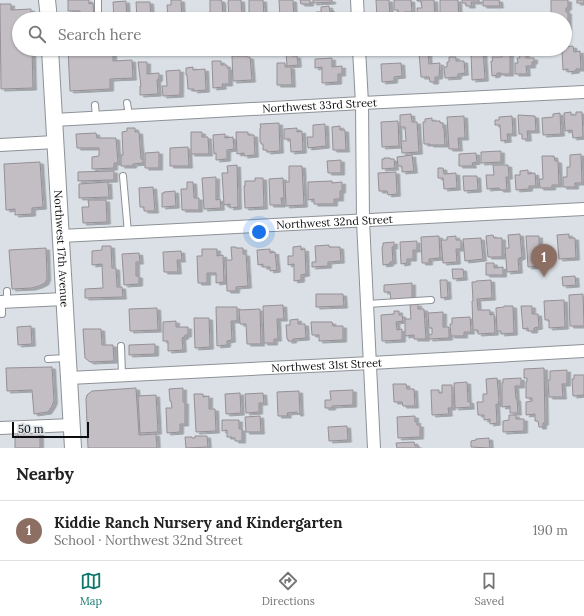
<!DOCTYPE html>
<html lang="en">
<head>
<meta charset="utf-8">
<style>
	:root { --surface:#fff; --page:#f6f6f6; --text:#222; --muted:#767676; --line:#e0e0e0; --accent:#0f766e }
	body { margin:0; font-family:Lora,serif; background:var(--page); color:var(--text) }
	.scale { position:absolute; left:12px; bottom:10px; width:77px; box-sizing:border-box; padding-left:4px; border:2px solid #0b0d0e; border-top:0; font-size:11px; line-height:14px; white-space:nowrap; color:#0b0d0e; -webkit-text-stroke:3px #dae0e5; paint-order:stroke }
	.you { position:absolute; left:259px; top:232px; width:14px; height:14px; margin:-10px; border:3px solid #fff; border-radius:50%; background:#1a73e8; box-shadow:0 0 0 6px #1a73e833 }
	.badge { display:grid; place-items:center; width:26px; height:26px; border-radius:50%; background:var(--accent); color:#fff; font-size:13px; font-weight:700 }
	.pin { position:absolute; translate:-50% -33px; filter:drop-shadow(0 1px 2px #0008) }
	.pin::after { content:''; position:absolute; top:21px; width:14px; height:12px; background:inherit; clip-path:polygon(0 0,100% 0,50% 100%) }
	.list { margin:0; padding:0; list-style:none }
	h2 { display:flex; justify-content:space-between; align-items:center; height:52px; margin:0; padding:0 16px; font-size:17px }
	h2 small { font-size:13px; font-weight:400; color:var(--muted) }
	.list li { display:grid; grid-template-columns:26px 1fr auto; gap:12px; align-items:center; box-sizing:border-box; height:60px; padding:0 16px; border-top:1px solid var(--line) }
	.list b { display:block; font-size:15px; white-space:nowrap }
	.list p { margin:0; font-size:13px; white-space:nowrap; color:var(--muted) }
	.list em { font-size:13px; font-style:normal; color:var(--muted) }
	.icon { flex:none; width:22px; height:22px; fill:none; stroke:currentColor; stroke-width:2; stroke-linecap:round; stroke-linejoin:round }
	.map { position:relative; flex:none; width:584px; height:448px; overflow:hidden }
	.search { position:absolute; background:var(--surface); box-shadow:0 1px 3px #0004; left:12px; right:12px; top:12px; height:44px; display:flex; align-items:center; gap:10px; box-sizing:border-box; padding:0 14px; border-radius:22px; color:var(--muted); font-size:15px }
	.sheet { height:112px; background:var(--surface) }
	nav { display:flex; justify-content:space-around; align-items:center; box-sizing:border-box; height:56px; border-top:1px solid var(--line); background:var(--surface); font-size:11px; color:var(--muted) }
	nav a { display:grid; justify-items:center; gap:2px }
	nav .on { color:var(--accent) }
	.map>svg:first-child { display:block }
	.building { fill:#c3bec3; stroke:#959096; filter:url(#shadow) }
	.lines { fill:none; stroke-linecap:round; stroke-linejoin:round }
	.service-casing { stroke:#8d9297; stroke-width:8 }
	.minor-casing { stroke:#8d9297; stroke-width:14 }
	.secondary-casing { stroke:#8d9297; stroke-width:18 }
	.service { stroke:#fff; stroke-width:6 }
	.minor { stroke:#fff; stroke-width:12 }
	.secondary { stroke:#fff; stroke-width:16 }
	.labels { text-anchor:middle; stroke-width:4; stroke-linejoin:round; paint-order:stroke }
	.street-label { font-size:11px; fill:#0b0d0e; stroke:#dae0e5 }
</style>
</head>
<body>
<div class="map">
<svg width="584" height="448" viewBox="0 0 584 448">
	<defs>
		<filter id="shadow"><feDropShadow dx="3.5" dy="2" stdDeviation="0" flood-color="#0004"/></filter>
	</defs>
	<rect width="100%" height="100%" fill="#dae0e5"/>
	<!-- building -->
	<g class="building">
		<polygon points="68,0 89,0 89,4 93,3 94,19 81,19 80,11 68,11"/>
		<polygon points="171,0 181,0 182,19 168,19 167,5 171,5"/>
		<polygon points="210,0 221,0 221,1 222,1 223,19 210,19"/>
		<polygon points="229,0 241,0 242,18 229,19 228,1"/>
		<polygon points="249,0 263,0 264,16 269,15 269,19 249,19"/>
		<polygon points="279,0 293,0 294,19 273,19 273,18 280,18"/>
		<polygon points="300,0 310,0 310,4 301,4"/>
		<polygon points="313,0 332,0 332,2 313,3"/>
		<polygon points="376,0 389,0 390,17 377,18"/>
		<polygon points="394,0 411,0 412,12 404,12 405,16 394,17 394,13 399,13 398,10 394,10"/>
		<polygon points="417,0 434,0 435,19 418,19 417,8 422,8 421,1 417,1"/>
		<polygon points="440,0 458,0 459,19 446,19 445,14 440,14"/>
		<polygon points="462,0 479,0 479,2 471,2 472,6 466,6 466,3 462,3"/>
		<polygon points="483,0 499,0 500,6 483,6"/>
		<polygon points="551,0 568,0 568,8 566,8 566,12 568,12 568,29 565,30 565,19 555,19 555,13 551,13"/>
		<rect x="577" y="0" width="7" height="3"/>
		<polygon points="126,1 127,19 114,19 113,2"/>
		<polygon points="136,2 150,2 151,19 137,19"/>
		<polygon points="0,4 11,4 11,10 31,9 31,19 19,19 19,49 32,49 33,88 1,89"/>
		<polygon points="329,6 330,12 334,11 335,19 316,19 316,12 321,12 321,7"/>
		<polygon points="390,17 390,19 377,19 377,18"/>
		<polygon points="573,46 574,52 580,51 581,69 576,69 576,71 568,72 568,69 563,70 562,52 563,52 563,49 565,49 565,47"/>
		<polygon points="68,49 95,49 95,52 101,52 101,49 113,49 113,61 132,60 133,78 110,79 110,89 70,91"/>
		<polygon points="202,49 221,49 221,51 202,52"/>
		<polygon points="466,49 483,49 485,79 472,80 471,53 466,53"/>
		<polygon points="510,52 510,74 501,74 501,73 497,73 497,75 492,76 491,61 493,61 492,57 502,57 501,53"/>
		<polygon points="286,53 292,53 292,56 297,56 298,65 287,66"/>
		<polygon points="419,53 428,53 429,64 440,63 439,77 435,77 435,82 430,82 429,77 421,77"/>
		<polygon points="519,54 526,54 526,58 534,58 534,62 532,62 532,66 526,66 527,74 515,74 515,63 518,63 517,58 520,58"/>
		<polygon points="232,56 246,56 247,57 250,57 252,80 233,81"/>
		<polygon points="449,57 456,57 456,61 464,61 465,73 458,74 458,77 445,78 444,67 447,67 447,62 449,62"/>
		<polygon points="332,58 332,67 342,66 342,74 338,74 338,82 322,83 322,67 315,68 315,59"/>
		<polygon points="212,61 221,61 221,65 227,65 227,68 229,68 229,84 222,84 223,87 213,88"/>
		<polygon points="138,62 147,62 147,74 159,73 159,79 157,80 158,94 140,95 140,86 141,86"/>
		<polygon points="277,63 285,63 285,67 291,67 292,85 277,85"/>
		<polygon points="401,63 402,76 394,77 394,81 382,82 381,64"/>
		<polygon points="193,67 193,70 205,69 206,90 194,91 194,89 188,89 187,75 186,75 186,68"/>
		<polygon points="180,70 180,95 163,96 162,86 167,86 166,71"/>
		<polygon points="571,112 571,115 576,115 576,112 582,112 583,137 573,138 572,130 565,131 564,113"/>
		<polygon points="560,113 561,134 543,135 542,118 553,117 553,114"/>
		<polygon points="411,114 412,122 417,122 419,152 402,153 401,141 406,141 405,127 400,127 400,115"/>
		<polygon points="518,115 535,116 536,131 527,131 528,139 522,139 522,134 519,134"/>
		<polygon points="464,116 465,138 458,138 459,149 449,149 447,117"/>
		<polygon points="512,116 513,134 507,134 508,140 501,141 500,125 495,125 495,120 499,120 499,117"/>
		<polygon points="432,118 432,121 440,121 440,123 443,123 443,128 444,128 445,145 430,145 430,144 424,144 423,122 425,122 425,119"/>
		<polygon points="398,121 399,146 382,147 381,122"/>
		<polygon points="279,123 280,151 267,152 267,150 263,150 263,144 261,144 261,142 260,142 260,128 261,128 260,124"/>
		<polygon points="325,124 326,146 308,148 307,137 313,137 313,125"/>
		<polygon points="340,126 340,130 345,130 346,150 333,150 332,127"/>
		<polygon points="127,128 135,128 135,132 139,132 141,159 143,159 143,163 133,164 133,166 121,166 121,155 123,155 122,132 127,131"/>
		<polygon points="297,128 297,132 302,131 303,151 291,152 290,139 284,139 284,129"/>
		<polygon points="191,132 202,132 202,137 208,137 209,154 191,154"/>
		<polygon points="236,132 248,132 248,135 254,135 255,155 244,156 244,153 237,154"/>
		<polygon points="96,133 97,138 116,138 118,163 114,163 114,168 92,169 92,157 99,156 99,148 77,148 76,134"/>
		<polygon points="225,134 225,138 233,137 234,149 227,150 227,159 216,160 216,153 214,154 213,135"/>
		<polygon points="188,147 189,166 170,166 170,148"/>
		<polygon points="501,151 501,162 481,163 481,152"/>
		<polygon points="159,152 159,168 145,168 145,153"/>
		<polygon points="476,153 477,162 472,163 473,166 459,166 459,154"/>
		<polygon points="581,154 582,183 575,183 575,187 563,187 563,177 567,177 567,167 570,167 570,155"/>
		<polygon points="412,155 414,171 402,172 402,166 398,166 397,157"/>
		<polygon points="542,156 554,156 555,161 558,161 559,185 552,185 552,188 540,188 539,179 543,179"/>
		<polygon points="384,158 390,158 390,159 394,159 395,168 382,169 382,159 384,159"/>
		<polygon points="341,160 341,173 328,173 327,161"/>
		<polygon points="40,162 43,207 32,208 32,214 15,215 15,209 6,210 4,164"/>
		<polygon points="237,165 238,207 230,208 230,204 224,205 222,173 228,173 227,166"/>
		<polygon points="493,165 508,165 509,177 506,177 507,190 500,190 499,188 487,189 486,175 494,175"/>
		<polygon points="289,166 302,166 304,205 286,206 285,182 289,182"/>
		<polygon points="438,168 443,168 444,174 456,173 457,188 444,189 443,178 438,178"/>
		<polygon points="528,170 528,174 535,173 536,186 529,186 529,189 516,190 515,175 520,175 520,171"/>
		<polygon points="114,171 114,180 78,181 78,172"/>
		<polygon points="396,172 397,194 388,195 387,191 379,191 378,173"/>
		<polygon points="463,176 477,176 478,190 464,191"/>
		<polygon points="216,177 216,200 220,199 221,208 204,209 202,178"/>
		<polygon points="255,178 263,178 264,207 245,208 244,186 245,186 245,181 255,181"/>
		<polygon points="283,178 284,198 281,198 282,205 270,205 269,179"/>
		<polygon points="332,181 332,183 342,182 342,191 340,191 340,199 334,199 334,204 314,204 314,199 308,200 308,182"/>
		<polygon points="108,182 109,197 79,198 79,184"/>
		<polygon points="187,182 193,182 194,198 199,198 199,210 182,210 181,189 187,189"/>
		<polygon points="153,187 155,211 144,211 144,207 140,207 139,188"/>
		<polygon points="175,191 176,206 162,207 162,193 164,193 164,192"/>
		<polygon points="88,200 106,200 107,222 83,223 82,207 89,207"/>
		<polygon points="520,234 522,257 519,258 519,259 518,259 519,271 507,272 505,248 509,248 508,235"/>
		<polygon points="569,234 569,238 575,238 576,258 559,259 557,235"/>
		<polygon points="493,235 494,238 502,238 502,257 488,257 486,236"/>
		<polygon points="439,236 440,258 429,259 429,263 422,263 421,237"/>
		<polygon points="456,236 456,240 461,240 461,249 456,249 457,262 443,263 441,240 447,240 447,237"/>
		<polygon points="526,236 539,236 539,245 542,245 542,256 540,256 540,266 528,267"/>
		<polygon points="481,238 483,259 465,261 463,239"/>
		<polygon points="417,241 417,250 413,250 413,259 407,259 407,263 401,264 400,242"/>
		<polygon points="394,242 394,247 392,247 393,262 390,262 390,264 383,265 382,247 383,246 383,243"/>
		<polygon points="329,245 329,247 340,247 341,261 328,262 328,266 312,267 312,262 316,262 315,246"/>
		<polygon points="102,246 111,246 112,268 116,268 117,287 122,287 123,297 85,298 85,289 103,288 102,264 92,265 92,251 102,250"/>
		<polygon points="301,246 301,250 305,249 306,274 301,275 301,280 294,281 294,264 288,265 288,256 293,256 293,247"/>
		<polygon points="231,247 236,247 236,248 243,248 243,254 246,254 248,286 236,287 236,291 227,291 226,260 232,260"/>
		<polygon points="46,248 47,274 47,279 45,283 39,286 32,288 12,289 9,250"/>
		<polygon points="202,249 217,249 217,256 223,255 224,282 216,283 216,273 207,273 207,283 198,283 197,256 202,256"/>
		<polygon points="270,249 270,253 275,252 277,270 270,271 270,267 263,267 263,264 258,265 257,250"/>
		<polygon points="181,251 182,260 177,260 178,272 164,272 163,252"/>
		<polygon points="139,253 140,262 136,262 136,276 139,276 139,284 124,285 122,254"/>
		<polygon points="486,263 494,263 494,268 503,267 503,275 486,275"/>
		<polygon points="452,269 463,269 464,278 453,279"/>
		<polygon points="575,276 576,285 563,286 562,277"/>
		<polygon points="440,280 447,280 448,297 441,298"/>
		<polygon points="491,280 492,298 477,299 478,310 490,310 490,315 494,314 495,333 478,334 478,330 473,330 472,301 473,301 472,282 476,282 476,281"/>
		<polygon points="412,283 412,298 391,300 390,292 384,292 384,285"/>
		<polygon points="316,294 343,294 344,306 316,307"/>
		<polygon points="583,294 584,326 570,326 569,295"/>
		<polygon points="564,300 565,327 549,328 549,320 545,320 544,301"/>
		<polygon points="418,304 418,309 424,309 426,339 414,339 414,335 405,336 405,319 411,319 410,305"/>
		<polygon points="283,305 284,319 277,319 278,339 274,339 274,343 264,343 263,306"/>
		<polygon points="504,306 513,306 514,333 501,334 501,331 497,331 496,308 504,307"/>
		<polygon points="521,306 532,306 532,314 538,314 539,327 534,328 534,331 528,331 528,328 523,329"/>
		<polygon points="216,307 237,307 237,321 231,321 232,340 227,341 227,345 217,346"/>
		<polygon points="157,308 158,330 130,331 129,309"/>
		<polygon points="260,309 261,344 247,344 246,324 240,324 239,310"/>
		<polygon points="394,311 399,311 399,315 402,315 403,321 396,322 397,330 402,329 402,340 382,341 381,315 394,314"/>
		<polygon points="443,312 443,327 449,327 449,338 429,339 429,335 432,334 432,328 429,328 428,313"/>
		<polygon points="470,317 471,332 464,332 464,336 451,336 450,324 452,324 452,318"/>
		<polygon points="194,318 209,318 210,347 195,348"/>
		<polygon points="298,319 298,324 305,324 306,338 293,339 293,341 288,341 288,339 287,339 286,325 290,325 290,320"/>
		<polygon points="176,321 176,327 188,327 188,335 185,335 185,337 182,338 183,350 168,351 168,341 163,341 163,322"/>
		<polygon points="311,322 332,322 333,326 343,326 343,340 319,341 319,335 312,335"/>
		<polygon points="31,326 32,344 18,345 17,327"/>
		<polygon points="83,329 101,329 102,345 113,345 114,361 90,362 85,358"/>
		<polygon points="155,344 155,354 129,355 129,345"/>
		<polygon points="52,367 54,401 52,406 48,412 34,414 32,390 7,391 6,368"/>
		<polygon points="544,368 545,423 543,423 543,427 539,427 538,421 535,421 535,414 526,415 526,402 532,401 532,398 526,398 526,382 527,382 527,378 524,378 524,369"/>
		<polygon points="567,370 567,384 562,384 563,397 549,397 548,380 550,380 550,371"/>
		<polygon points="574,375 584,375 584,395 573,396 572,379 574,379"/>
		<polygon points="497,378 499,400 498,405 496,404 497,423 490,424 490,419 484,420 484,415 478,415 477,402 483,402 483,394 487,394 486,379"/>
		<polygon points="521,378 521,386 515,386 516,399 517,399 518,413 510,413 510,406 502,407 502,383 503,383 503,379"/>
		<polygon points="467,382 468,402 470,401 471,407 455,408 454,383"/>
		<polygon points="393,384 406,384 407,389 414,389 415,406 403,406 402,402 394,402"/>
		<polygon points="442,385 452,385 452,408 448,408 449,414 432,415 431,390 439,390 439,393 442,393"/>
		<polygon points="136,388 139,435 156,434 157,448 88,448 86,399 87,395 92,391"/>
		<polygon points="183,388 183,402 185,402 185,424 180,424 180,432 167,433 166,408 172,408 171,401 170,401 169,389"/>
		<polygon points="353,390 353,405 332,406 332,408 325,408 325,400 331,400 330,391"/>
		<polygon points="299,391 300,414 297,414 297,412 287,413 288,416 278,416 277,392"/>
		<polygon points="240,393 241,413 226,414 225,394"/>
		<polygon points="263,393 264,403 259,403 259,412 246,413 245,394"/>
		<polygon points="194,394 203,394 203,397 209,396 209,409 215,409 216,431 196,432"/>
		<polygon points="156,395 158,432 140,433 138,396"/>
		<polygon points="509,415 516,415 516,419 524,419 524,431 503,432 503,421 509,420"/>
		<polygon points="260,416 261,432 246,432 245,417"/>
		<polygon points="415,416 415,422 417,421 417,425 420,425 420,437 398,438 397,417"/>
		<polygon points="222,420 239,420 239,429 242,429 242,441 235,441 235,438 232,438 232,437 227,437 227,430 222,431"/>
		<polygon points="347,426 348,440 329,441 328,427"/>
		<polygon points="18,430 35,430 35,433 40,433 40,448 15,448 15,436 18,436"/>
		<polygon points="195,436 207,436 208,447 186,448 185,437 192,437 192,438 195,438"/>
		<polygon points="489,438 490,448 471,447 471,441 476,440 476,439"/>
		<polygon points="414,442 415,446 419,446 419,448 397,448 396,443"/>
	</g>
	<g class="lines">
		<!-- service casing -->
		<g class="service-casing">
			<g id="service">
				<polyline points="98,0 98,19"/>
				<polyline points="127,103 129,115"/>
				<polyline points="95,105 96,117"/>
				<polyline points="123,176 128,233"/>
				<polyline points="7,291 7,302"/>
				<polyline points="367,304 431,300"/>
				<polyline points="2,314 2,302"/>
				<polyline points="121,346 122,375"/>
				<polyline points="48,359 66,358"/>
			</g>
		</g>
		<!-- minor casing -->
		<g class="minor-casing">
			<g id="minor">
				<polyline points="357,0 358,19"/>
				<polyline points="359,49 362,103 363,221 374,448"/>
				<path id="s1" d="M54 120 362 103 584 92"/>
				<polyline points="0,145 55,142"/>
				<path id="s2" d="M61 236 584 209"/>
				<polyline points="0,302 64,299"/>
				<path id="s3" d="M69 378 371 363 584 351"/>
				<polyline points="0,428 72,425"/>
			</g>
		</g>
		<!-- secondary casing -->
		<g class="secondary-casing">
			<g id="secondary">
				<polyline points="47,0 49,19"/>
				<path id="s4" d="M50 49 73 448"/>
			</g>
		</g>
		<!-- service -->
		<use href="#service" class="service"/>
		<!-- minor -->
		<use href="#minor" class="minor"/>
		<!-- secondary -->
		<use href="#secondary" class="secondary"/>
	</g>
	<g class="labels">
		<!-- street labels -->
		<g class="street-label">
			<text dy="4" stroke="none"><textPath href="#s1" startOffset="266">Northwest 33rd Street</textPath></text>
			<text dy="4" stroke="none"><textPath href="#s2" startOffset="274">Northwest 32nd Street</textPath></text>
			<text dy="4" stroke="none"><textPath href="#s4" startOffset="200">Northwest 17th Avenue</textPath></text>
			<text dy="4" stroke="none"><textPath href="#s3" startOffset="258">Northwest 31st Street</textPath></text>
		</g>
	</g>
</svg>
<div class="scale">50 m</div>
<div class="you"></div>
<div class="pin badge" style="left:544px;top:277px;background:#8d6e63">1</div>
<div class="search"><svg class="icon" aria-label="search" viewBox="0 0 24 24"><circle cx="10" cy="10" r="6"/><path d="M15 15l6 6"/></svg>Search here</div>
</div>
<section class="sheet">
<h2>Nearby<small></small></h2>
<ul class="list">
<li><span class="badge" style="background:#8d6e63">1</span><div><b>Kiddie Ranch Nursery and Kindergarten</b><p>School · Northwest 32nd Street</p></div><em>190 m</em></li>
</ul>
</section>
<nav>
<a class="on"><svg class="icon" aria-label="map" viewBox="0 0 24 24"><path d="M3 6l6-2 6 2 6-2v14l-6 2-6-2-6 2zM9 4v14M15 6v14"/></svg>Map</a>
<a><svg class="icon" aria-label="directions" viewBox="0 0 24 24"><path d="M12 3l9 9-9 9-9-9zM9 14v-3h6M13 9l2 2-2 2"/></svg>Directions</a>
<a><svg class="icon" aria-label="saved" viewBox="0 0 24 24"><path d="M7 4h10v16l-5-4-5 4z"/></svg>Saved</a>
</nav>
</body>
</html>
